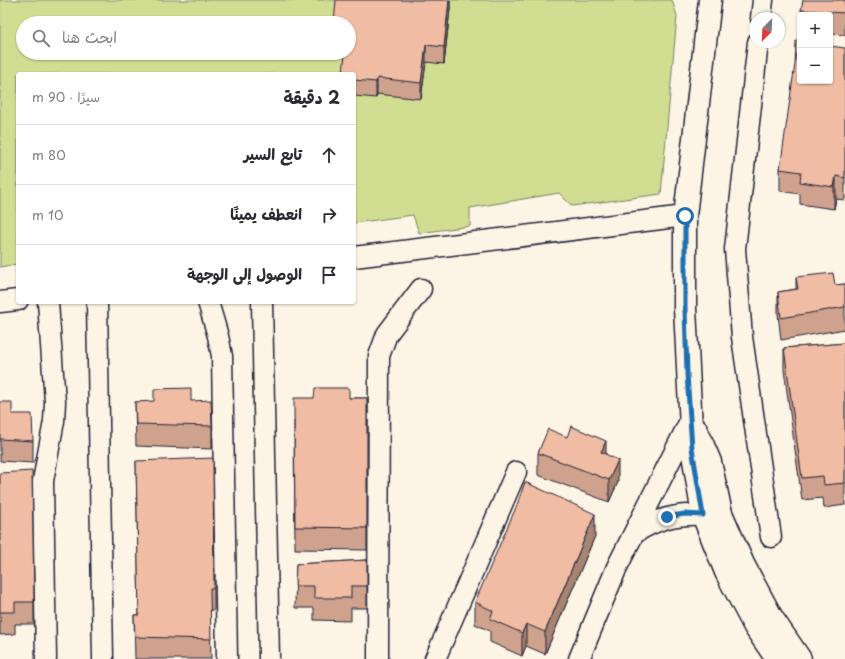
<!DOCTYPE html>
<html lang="ar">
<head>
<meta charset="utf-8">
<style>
	:root { --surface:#fff; --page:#f2f2f3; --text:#2b2b33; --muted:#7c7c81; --line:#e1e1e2 }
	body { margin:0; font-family:"Playpen Sans","Playpen Sans Arabic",sans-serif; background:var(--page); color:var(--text); direction:rtl }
	.controls { position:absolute; right:12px; top:12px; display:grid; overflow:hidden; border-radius:4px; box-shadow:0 1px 3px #0004 }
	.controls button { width:36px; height:36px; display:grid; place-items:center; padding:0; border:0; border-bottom:1px solid var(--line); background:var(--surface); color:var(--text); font:20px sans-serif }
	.compass { position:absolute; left:749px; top:12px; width:36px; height:36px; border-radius:50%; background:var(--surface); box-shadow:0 1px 3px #0004; rotate:204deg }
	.stop { position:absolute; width:12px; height:12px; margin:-9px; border:3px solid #1f6fb2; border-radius:50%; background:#fff }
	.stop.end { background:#1f6fb2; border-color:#fff; box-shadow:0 1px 4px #0008 }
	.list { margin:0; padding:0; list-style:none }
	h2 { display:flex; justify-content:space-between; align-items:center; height:52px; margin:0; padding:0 16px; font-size:17px }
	h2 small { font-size:13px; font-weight:400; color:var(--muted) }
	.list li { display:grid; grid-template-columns:26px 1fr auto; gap:12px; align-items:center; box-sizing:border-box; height:60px; padding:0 16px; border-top:1px solid var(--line) }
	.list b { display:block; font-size:15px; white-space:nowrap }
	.list em { font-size:13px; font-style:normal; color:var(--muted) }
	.icon { flex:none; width:22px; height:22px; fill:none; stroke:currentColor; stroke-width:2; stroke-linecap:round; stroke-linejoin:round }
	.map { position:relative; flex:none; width:845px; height:659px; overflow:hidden; direction:ltr }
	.search { position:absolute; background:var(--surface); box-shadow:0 1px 3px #0004; left:16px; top:16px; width:340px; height:44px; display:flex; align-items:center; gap:10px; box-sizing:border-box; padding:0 14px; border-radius:22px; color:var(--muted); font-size:15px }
	.panel { position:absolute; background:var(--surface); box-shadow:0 1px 3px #0004; left:16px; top:72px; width:340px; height:232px; border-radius:4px; direction:rtl }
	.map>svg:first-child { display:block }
	.green { fill:#d1de92; stroke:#7a8066; fill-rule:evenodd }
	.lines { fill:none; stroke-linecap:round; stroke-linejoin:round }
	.street-casing { stroke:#22223b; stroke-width:23 }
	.secondary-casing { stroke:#22223b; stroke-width:25 }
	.street { stroke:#fcf5e5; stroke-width:20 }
	.secondary { stroke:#fcf5e5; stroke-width:22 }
	.wall { fill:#cea28c; stroke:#22223b }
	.shaded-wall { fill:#a88472; stroke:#22223b }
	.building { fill:#f0bca3; stroke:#22223b }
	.route { stroke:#1f6fb2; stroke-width:5 }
</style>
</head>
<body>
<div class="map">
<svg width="845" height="659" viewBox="0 0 845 659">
	<rect width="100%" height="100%" fill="#fcf5e5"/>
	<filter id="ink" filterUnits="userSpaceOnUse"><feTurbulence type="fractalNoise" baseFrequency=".025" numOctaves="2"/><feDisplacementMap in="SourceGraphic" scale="8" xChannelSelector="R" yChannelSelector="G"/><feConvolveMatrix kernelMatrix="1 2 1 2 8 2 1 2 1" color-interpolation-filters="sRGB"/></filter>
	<g filter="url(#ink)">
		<!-- green -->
		<path class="green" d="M0 0H672L677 16 661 194 572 206 559 193 470 208V226L419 233 413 215 354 223V74H18V264L0 267ZM23 23H349V53H23Z"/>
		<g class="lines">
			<!-- street casing -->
			<g class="street-casing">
				<g id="street">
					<polyline points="761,18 763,0"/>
					<polyline points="758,42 735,249 742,337 771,537"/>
					<polyline points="354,257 685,216"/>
					<polyline points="0,302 18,300"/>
					<polyline points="97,302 103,659"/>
					<polyline points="208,302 218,336 222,356 227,659"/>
					<polyline points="262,302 269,659"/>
					<path d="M635 533C657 518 677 514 703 515"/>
					<polyline points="46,659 43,481 54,421 55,402 48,302"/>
					<polyline points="378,659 379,356 387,334 421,289"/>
					<polyline points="435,659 516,472"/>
					<polyline points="579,659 617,567 691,419"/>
				</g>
			</g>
			<!-- secondary casing -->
			<g class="secondary-casing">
				<g id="secondary">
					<polyline points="710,0 685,216 685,308 692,448 703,515 726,572 755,627 777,659"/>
					<polyline points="696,429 710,462 721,513 743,564 772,618 800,659"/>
				</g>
			</g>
			<!-- street -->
			<use href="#street" class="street"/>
			<!-- secondary -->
			<use href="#secondary" class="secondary"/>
		</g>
		<!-- wall -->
		<g class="wall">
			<polygon points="450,0 450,9 444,64 426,62 421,99 377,94 376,98 354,96 354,74"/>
			<polygon points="845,0 845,35 830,34 830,15 801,15 801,10"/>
			<polygon points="845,48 845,200 836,199 834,209 800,204 800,194 780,191 780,169"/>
			<polygon points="796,277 835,285 845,284 845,329 781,340 778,314 778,292 796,289"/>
			<polygon points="845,343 845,505 824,508 823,498 802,500 784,370 784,348"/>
			<polygon points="349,398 367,398 367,550 295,549 294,421"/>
			<polygon points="191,401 212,426 212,449 136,446 135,402"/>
			<polygon points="0,402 12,414 33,441 33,463 0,461"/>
			<polygon points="538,453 606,455 618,482 609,502 538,475"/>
			<polygon points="136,461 214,588 214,610 210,610 211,659 135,659 134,615 139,615"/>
			<polygon points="0,473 34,602 34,624 15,624 15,634 0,635"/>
			<polygon points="595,536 545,654 526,646 522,656 490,642 490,631 475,624 475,602"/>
			<polygon points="367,560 367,608 351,608 351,621 314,620 314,608 295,608 296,564"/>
		</g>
		<!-- shaded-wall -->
		<g class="shaded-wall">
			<polygon points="449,0 450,0 450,9 444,64 444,47"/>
			<polygon points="426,45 426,62 421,99 421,83"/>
			<polygon points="377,78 377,94 376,98 376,82"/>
			<polygon points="836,176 836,199 834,209 834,187"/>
			<polygon points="606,441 606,463 601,452"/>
			<polygon points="618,460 618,482 609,502 609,480"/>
			<polygon points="595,514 595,536 545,654 545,632"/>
			<polygon points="526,624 526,646 522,656 522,633"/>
		</g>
		<!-- building -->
		<g class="building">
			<polygon points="336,0 449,0 444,47 426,45 421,83 377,78 376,82 354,80 354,74 343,74 345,53 349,53 349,23 334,23"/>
			<polygon points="803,0 845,0 845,13 801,10"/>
			<polygon points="796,41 800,42 800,81 830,81 830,46 845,48 845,178 836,176 834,187 800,182 801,172 780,169 795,64"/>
			<polygon points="833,273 835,285 845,284 845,307 781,318 778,292 798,289 796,277"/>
			<polygon points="845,343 845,483 824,485 823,476 802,478 784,348"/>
			<polygon points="191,388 191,401 211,400 212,426 136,424 135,402 154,401 154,389"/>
			<polygon points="315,388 349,388 349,398 367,398 367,528 295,527 294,398 314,398"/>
			<polygon points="0,402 12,402 12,414 32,414 33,441 0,439"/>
			<polygon points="571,426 606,441 601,452 618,460 609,480 538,453 548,429 567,437"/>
			<polygon points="213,458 214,588 210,588 211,639 135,637 134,615 139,615 136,461"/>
			<polygon points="32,471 34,602 15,602 15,612 0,612 0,473"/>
			<polygon points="525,482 595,514 545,632 526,624 522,633 490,619 493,611 475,602 517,505"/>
			<polygon points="367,560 367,586 351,586 351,598 314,598 314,586 295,586 296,564"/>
		</g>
	</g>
	<g class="lines" filter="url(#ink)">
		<!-- route -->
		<polyline class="route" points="667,517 684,514 703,515 692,448 687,374 685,308 685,216"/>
	</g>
</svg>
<div class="controls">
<button>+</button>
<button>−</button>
</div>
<svg class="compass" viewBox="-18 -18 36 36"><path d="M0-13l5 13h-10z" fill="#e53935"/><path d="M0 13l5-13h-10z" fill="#7c7c81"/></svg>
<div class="stop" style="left:685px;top:216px"></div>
<div class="stop end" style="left:667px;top:517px"></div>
<div class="search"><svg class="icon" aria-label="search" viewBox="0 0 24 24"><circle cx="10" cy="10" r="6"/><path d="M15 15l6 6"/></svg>ابحث هنا</div>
<section class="panel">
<h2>2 دقيقة<small>سيرًا · 90 m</small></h2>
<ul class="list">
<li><svg class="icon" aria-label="ahead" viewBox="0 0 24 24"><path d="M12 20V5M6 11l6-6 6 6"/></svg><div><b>تابع السير</b></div><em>80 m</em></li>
<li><svg class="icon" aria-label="right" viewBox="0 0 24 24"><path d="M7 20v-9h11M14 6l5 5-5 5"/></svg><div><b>انعطف يمينًا</b></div><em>10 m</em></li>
<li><svg class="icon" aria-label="arrive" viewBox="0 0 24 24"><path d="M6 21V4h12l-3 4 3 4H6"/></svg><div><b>الوصول إلى الوجهة</b></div></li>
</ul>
</section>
</div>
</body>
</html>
